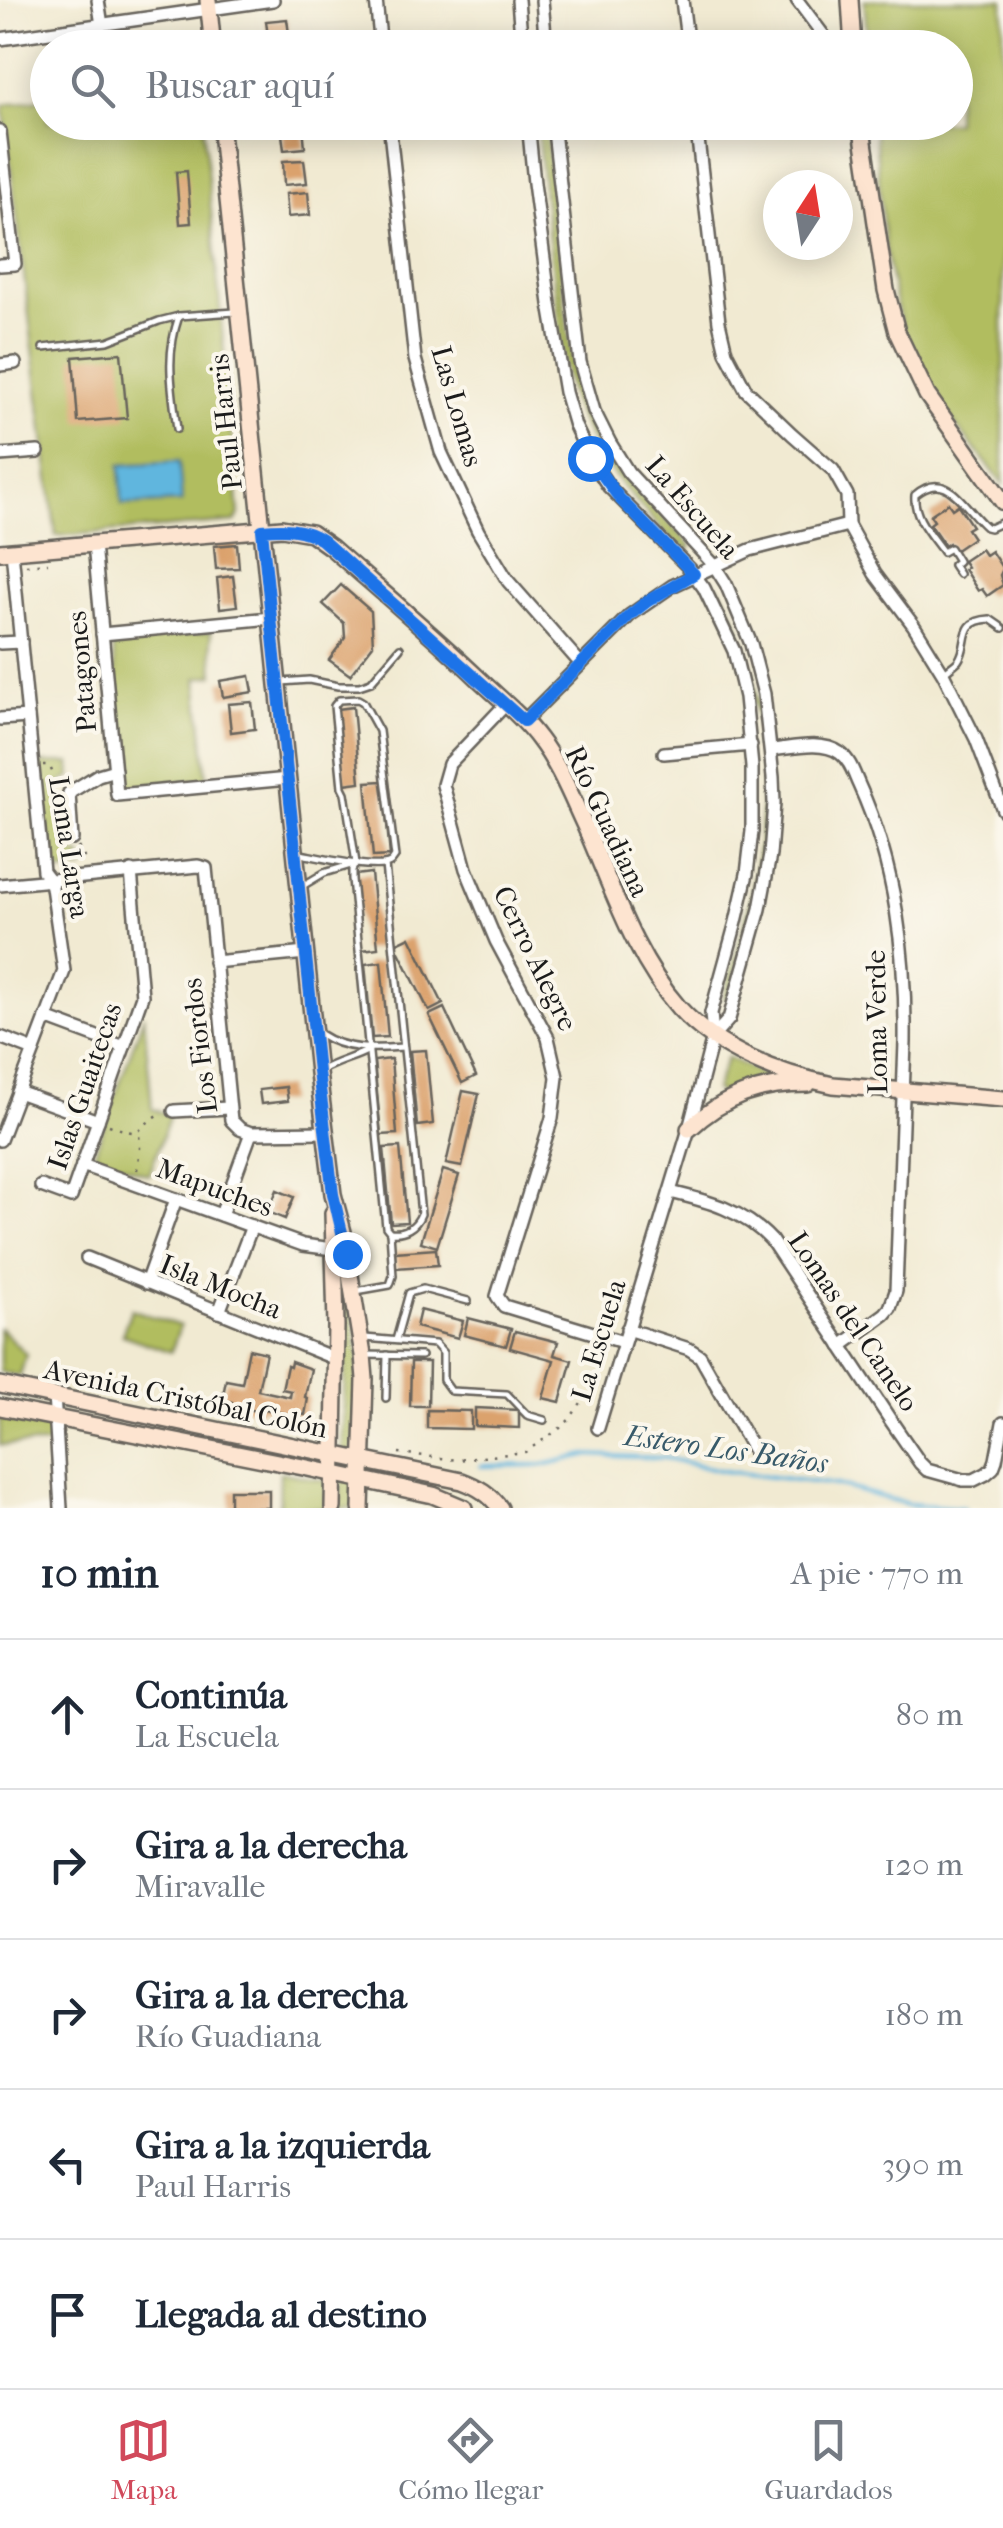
<!DOCTYPE html>
<html lang="es">
<head>
<meta charset="utf-8">
<style>
	:root { --surface:#fff; --page:#f2f2f3; --text:#1f2937; --muted:#747a83; --line:#e0e1e3; --accent:#d1495b }
	body { margin:0; font-family:"IM FELL French Canon",serif; background:var(--page); color:var(--text) }
	.compass { position:absolute; left:763px; top:170px; width:90px; height:90px; border-radius:50%; background:var(--surface); box-shadow:0 5px 25px #0003; rotate:12deg }
	.stop { position:absolute; width:30px; height:30px; margin:-22px; border:8px solid #1a73e8; border-radius:50%; background:#fff }
	.stop.end { background:#1a73e8; border-color:#fff; box-shadow:0 2px 10px #0008 }
	.list { margin:0; padding:0; list-style:none }
	h2 { display:flex; justify-content:space-between; align-items:center; height:130px; margin:0; padding:0 40px; font-size:42px }
	h2 small { font-size:32px; font-weight:400; color:var(--muted) }
	.list li { display:grid; grid-template-columns:65px 1fr auto; gap:30px; align-items:center; box-sizing:border-box; height:150px; padding:0 40px; border-top:2px solid var(--line) }
	.list b { display:block; font-size:38px; white-space:nowrap }
	.list p { margin:0; font-size:32px; white-space:nowrap; color:var(--muted) }
	.list em { font-size:32px; font-style:normal; color:var(--muted) }
	.icon { flex:none; width:55px; height:55px; fill:none; stroke:currentColor; stroke-width:2; stroke-linecap:round; stroke-linejoin:round }
	.map { position:relative; flex:none; width:1003px; height:1508px; overflow:hidden }
	.search { position:absolute; background:var(--surface); box-shadow:0 5px 25px #0003; left:30px; right:30px; top:30px; height:110px; display:flex; align-items:center; gap:25px; box-sizing:border-box; padding:0 35px; border-radius:55px; color:var(--muted); font-size:38px }
	.sheet { height:880px; background:var(--surface) }
	nav { display:flex; justify-content:space-around; align-items:center; box-sizing:border-box; height:140px; border-top:2px solid var(--line); background:var(--surface); font-size:28px; color:var(--muted) }
	nav a { display:grid; justify-items:center; gap:5px }
	nav .on { color:var(--accent) }
	.map>svg:first-child { display:block }
	.green { fill:#b1bd5f; stroke:#666c3e; stroke-width:2.5 }
	.water { fill:#61b6de; stroke:#3e697d; stroke-width:2.5 }
	.lines { fill:none; stroke-linecap:round; stroke-linejoin:round }
	.stream { stroke:#61b6de; stroke-width:4 }
	.building { fill:#dba26d }
	.lane-casing { stroke:#67645c; stroke-width:10 }
	.street-casing { stroke:#67645c; stroke-width:16 }
	.secondary-casing { stroke:#67645c; stroke-width:20 }
	.path { stroke:#67645c; stroke-width:2.5; stroke-dasharray:2.5 8; stroke-linecap:butt }
	.lane { stroke:#fff; stroke-width:5 }
	.street { stroke:#fff; stroke-width:11 }
	.secondary { stroke:#fde4d0; stroke-width:15 }
	.route { stroke:#1a73e8; stroke-width:12 }
	.labels { text-anchor:middle; stroke-width:8; stroke-linejoin:round; paint-order:stroke }
	.street-label { font-size:28px; fill:#1c1c1c; stroke:#fbf7ec }
	.water-label { font-size:30px; font-style:italic; fill:#385a6a; stroke:#fbf7ec }
</style>
</head>
<body>
<div class="map">
<svg width="1003" height="1508" viewBox="0 0 1003 1508">
	<rect width="100%" height="100%" fill="#fbf7ec"/>
	<filter id="ink" filterUnits="userSpaceOnUse"><feTurbulence type="fractalNoise" baseFrequency=".01" numOctaves="2"/><feDisplacementMap in="SourceGraphic" scale="20" xChannelSelector="R" yChannelSelector="G"/><feConvolveMatrix kernelMatrix="1 2 1 2 8 2 1 2 1" color-interpolation-filters="sRGB"/></filter>
	<filter id="wash" filterUnits="userSpaceOnUse"><feTurbulence type="fractalNoise" baseFrequency=".0048" numOctaves="4" result="noise"/><feDisplacementMap in="SourceGraphic" scale="40" xChannelSelector="R" yChannelSelector="G"/><feGaussianBlur stdDeviation="2.25" result="paint"/><feColorMatrix in="noise" values="0 0 0 0 0 0 0 0 0 0 0 0 0 0 0 0 0 1.4 0 .05"/><feComposite in="paint" operator="in"/></filter>
	<g filter="url(#wash)">
		<rect width="100%" height="100%" fill="#f1ead2"/>
		<!-- green -->
		<g class="green">
			<path d="M864 0H1003V484C980 454 952 424 932 392 882 312 883 213 874 123L956 122V48L868 47Z"/>
			<polygon points="47,99 48,122 203,123 239,514 235,522 56,536 3,105"/>
			<path d="M537 123H546C549 169 555 215 560 261 566 318 570 381 598 433 621 477 656 510 691 545L689 550C671 543 657 523 644 510 616 481 592 446 576 409 563 379 561 337 557 304 549 244 542 183 537 123Z"/>
			<path d="M712 586 719 587C737 613 745 643 752 673 769 738 770 806 761 872 754 915 740 957 729 999L723 998C733 961 745 924 752 887 771 791 765 674 712 591Z"/>
			<polygon points="211,631 214,675 197,678 207,780 124,788 113,643"/>
			<polygon points="36,763 70,763 71,777 54,786 64,807 69,854 80,854 83,869 47,873"/>
			<polygon points="144,1015 152,1109 170,1115 149,1175 94,1154"/>
			<polygon points="727,1057 769,1078 747,1082 720,1094 715,1090"/>
			<polygon points="344,1260 359,1358 353,1459 354,1508 340,1508 345,1365"/>
			<polygon points="131,1309 180,1326 171,1352 122,1335"/>
			<polygon points="0,1328 26,1354 20,1376 0,1372"/>
			<polygon points="0,1418 51,1427 50,1444 0,1445"/>
			<polygon points="280,1472 327,1481 325,1508 279,1508"/>
		</g>
		<!-- water -->
		<polygon class="water" points="179,461 182,502 122,505 120,465"/>
		<g class="lines">
			<!-- stream -->
			<polyline class="stream" points="481,1466 543,1465 586,1455 665,1458 724,1471 837,1485 908,1504 964,1508"/>
		</g>
		<g id="blocks">
			<!-- building -->
			<g class="building">
				<polygon points="287,19 290,42 269,45 266,21"/>
				<polygon points="303,125 305,148 284,150 281,127"/>
				<polygon points="304,160 307,183 284,185 283,161"/>
				<polygon points="187,171 191,223 180,224 176,172"/>
				<polygon points="308,192 310,215 288,217 286,194"/>
				<polygon points="121,353 127,418 78,422 73,357"/>
				<polygon points="948,503 952,509 958,505 972,526 967,529 973,538 954,551 949,543 945,546 930,524 934,521 930,515"/>
				<polygon points="237,544 239,568 216,569 214,546"/>
				<polygon points="981,549 985,555 991,551 1003,569 1000,575 1003,585 987,596 982,589 978,591 964,569 967,567 963,561"/>
				<polygon points="233,576 237,606 220,608 217,578"/>
				<polygon points="341,585 371,611 373,645 350,675 329,660 345,638 344,623 323,604"/>
				<polygon points="250,676 253,692 223,697 220,681"/>
				<polygon points="252,702 255,729 231,732 228,704"/>
				<polygon points="353,707 360,782 344,784 337,709"/>
				<polygon points="383,781 390,856 373,857 366,782"/>
				<polygon points="371,873 378,948 362,950 355,875"/>
				<polygon points="410,937 443,1004 429,1011 395,944"/>
				<polygon points="381,962 388,1037 372,1038 365,964"/>
				<polygon points="444,1008 476,1076 462,1083 429,1015"/>
				<polygon points="426,1050 433,1124 417,1126 410,1051"/>
				<polygon points="391,1059 397,1134 381,1135 374,1061"/>
				<polygon points="286,1087 288,1101 261,1104 259,1090"/>
				<polygon points="463,1091 479,1094 462,1167 446,1164"/>
				<polygon points="400,1147 407,1222 391,1223 384,1148"/>
				<polygon points="443,1170 459,1175 437,1247 421,1242"/>
				<polygon points="277,1190 294,1197 285,1219 268,1212"/>
				<polygon points="436,1249 438,1265 396,1268 395,1252"/>
				<polygon points="420,1310 463,1321 458,1338 416,1327"/>
				<polygon points="468,1318 511,1329 506,1346 464,1335"/>
				<polygon points="515,1331 558,1342 554,1355 572,1360 560,1402 543,1398 554,1360 510,1348"/>
				<polygon points="249,1349 266,1353 258,1390 290,1397 291,1391 282,1389 287,1366 290,1367 291,1362 311,1369 305,1397 308,1398 305,1415 301,1414 301,1417 260,1408 259,1412 231,1405 232,1402 222,1400 226,1380 242,1383"/>
				<polygon points="411,1362 429,1362 428,1406 410,1406"/>
				<polygon points="475,1408 519,1410 519,1428 475,1426"/>
				<polygon points="427,1410 471,1411 471,1429 427,1428"/>
				<rect x="230" y="1490" width="39" height="18"/>
			</g>
		</g>
	</g>
	<g filter="url(#ink)">
		<use href="#blocks" fill-opacity="0" stroke="#67645c" stroke-width="2.5"/>
		<g class="lines">
			<!-- lane casing -->
			<g class="lane-casing">
				<g id="lane">
					<polyline points="43,348 108,341 159,321 179,316 235,312"/>
					<path d="M177 429C172 387 165 357 179 316"/>
					<path d="M959 574 953 565 958 561 950 548 943 552C931 535 913 517 915 495 947 468 963 507 986 527L990 528 1003 522"/>
					<path d="M945 672C949 668 954 665 958 661 971 643 956 621 990 619L1003 628"/>
					<polyline points="281,682 309,680 338,686 359,686 371,682 400,648"/>
					<path d="M301 854C317 857 377 871 390 863 392 862 393 859 395 857L379 731 363 702 358 699 339 700 334 706 342 787 345 793 356 863 352 870V879L386 1227 390 1232 393 1276 390 1285 356 1291"/>
					<path d="M385 865 421 1214C416 1227 404 1234 390 1232"/>
					<polyline points="304,885 324,873 354,864"/>
					<path d="M320 1034C345 1051 375 1049 403 1047"/>
					<path d="M322 1070C338 1061 354 1058 369 1050"/>
					<polyline points="365,1338 435,1344 443,1353 443,1380 451,1391 507,1394 527,1415 544,1420"/>
					<polyline points="396,1340 409,1293 423,1289 468,1301"/>
					<polyline points="364,1355 421,1356"/>
					<polyline points="386,1398 387,1355"/>
				</g>
			</g>
			<!-- street casing -->
			<g class="street-casing">
				<g id="street">
					<polyline points="98,0 102,25"/>
					<polyline points="376,0 381,48"/>
					<polyline points="518,0 522,48"/>
					<polyline points="542,0 546,48"/>
					<polyline points="682,0 688,48"/>
					<polyline points="797,0 833,48"/>
					<polyline points="0,39 273,0"/>
					<polyline points="389,122 415,359 441,452 478,531 508,581 581,664"/>
					<polyline points="528,122 534,183 550,304 565,392 575,426 590,458 609,487 690,569 704,588 734,651 745,697 752,767 752,831 747,874 736,922 711,1013 713,1037 689,1129 598,1428"/>
					<polyline points="553,122 580,362 594,411 610,443 628,472 714,565 726,584 751,644 764,694 773,777 774,803 770,855 760,909 729,1019 713,1037"/>
					<polyline points="696,122 719,322 726,352 746,390 792,434 833,470 847,495 848,525 875,574 914,626 943,673 976,739 1003,810"/>
					<polyline points="0,131 15,264 0,265"/>
					<polyline points="0,365 15,363"/>
					<polyline points="0,455 38,452"/>
					<polyline points="94,544 117,795 288,779"/>
					<polyline points="102,634 271,618"/>
					<polyline points="0,643 21,642"/>
					<polyline points="506,704 449,764 443,785 466,869 496,941 548,1038 557,1077 552,1118 497,1296 504,1306 623,1342"/>
					<polyline points="0,719 28,717"/>
					<polyline points="524,721 630,615 672,586 750,550 848,525"/>
					<path d="M772 750C792 748 822 740 840 753 850 760 854 774 859 785 896 866 906 954 905 1042L896 1291 890 1308 885 1314 841 1346"/>
					<polyline points="664,753 751,745"/>
					<polyline points="72,839 69,793 98,775 115,770"/>
					<polyline points="0,885 198,866 206,868 231,1120 240,1129 251,1133 325,1132"/>
					<polyline points="214,962 306,953"/>
					<polyline points="46,1018 124,1047"/>
					<polyline points="0,1037 34,1050"/>
					<polyline points="18,1092 98,1121"/>
					<polyline points="174,1111 228,1108"/>
					<polyline points="0,1140 64,971 52,887 50,880 43,871 12,551"/>
					<polyline points="82,1165 303,1245 333,1249"/>
					<polyline points="41,1186 71,1197 142,996 131,871"/>
					<path d="M670 1192C708 1201 743 1210 771 1240L891 1421 920 1463 927 1470 963 1480H974L986 1474 993 1468 996 1460 1003 1423"/>
					<polyline points="221,1215 251,1133"/>
					<polyline points="87,1258 336,1359"/>
					<polyline points="146,1283 176,1199"/>
					<polyline points="219,1312 252,1226"/>
					<polyline points="627,1329 689,1349 700,1356 754,1451"/>
					<polyline points="54,1395 61,1508"/>
				</g>
			</g>
			<!-- secondary casing -->
			<g class="secondary-casing">
				<g id="secondary">
					<polyline points="208,0 213,48"/>
					<polyline points="850,0 853,48"/>
					<polyline points="220,122 318,1073 333,1194 343,1232 363,1355 365,1379 361,1508"/>
					<polyline points="861,122 886,290 897,332 927,395 1003,502"/>
					<path d="M0 552 282 528 311 533 332 548C382 592 432 634 480 680 500 699 522 716 539 739 559 765 571 796 585 826 612 887 634 957 679 1008 718 1051 779 1074 833 1085L1003 1099"/>
					<path d="M689 1129C724 1096 760 1084 808 1084"/>
					<polyline points="333,1213 336,1326 333,1508"/>
					<path d="M0 1385 462 1481C478 1487 490 1494 500 1508"/>
					<polyline points="0,1407 303,1467 433,1495 464,1508"/>
				</g>
			</g>
			<!-- path -->
			<g class="path">
				<polyline points="26,565 48,563"/>
				<polyline points="43,765 49,765 58,784"/>
				<polyline points="78,847 83,854 85,862"/>
				<polyline points="58,865 66,850"/>
				<path d="M109 1125C149 1140 131 1129 162 1113"/>
				<polyline points="137,1170 140,1148 139,1133"/>
				<polyline points="399,1453 458,1460 525,1452 558,1430 569,1420 585,1397 596,1373 603,1348"/>
			</g>
			<!-- lane -->
			<use href="#lane" class="lane"/>
			<!-- street -->
			<use href="#street" class="street"/>
			<!-- secondary -->
			<use href="#secondary" class="secondary"/>
		</g>
	</g>
	<g class="lines" filter="url(#ink)">
		<!-- route -->
		<path class="route" d="M347 1254 333 1194 318 1072 262 530C285 528 303 528 322 540L524 721 630 615 648 601 694 574 620 499 590 458"/>
	</g>
	<g class="labels">
		<!-- street labels -->
		<g class="street-label">
			<text transform="translate(458 406) rotate(74)" y="10">Las Lomas</text>
			<text transform="translate(225 422) rotate(-96)" y="10">Paul Harris</text>
			<text transform="translate(693 507) rotate(49)" y="10">La Escuela</text>
			<text transform="translate(81 672) rotate(-95)" y="10">Patagones</text>
			<text transform="translate(608 821) rotate(65)" y="10">Río Guadiana</text>
			<text transform="translate(70 847) rotate(81)" y="10">Loma Larga</text>
			<text transform="translate(536 958) rotate(64)" y="10">Cerro Alegre</text>
			<text transform="translate(876 1022) rotate(-91)" y="10">Loma Verde</text>
			<text transform="translate(199 1046) rotate(-97)" y="10">Los Fiordos</text>
			<text transform="translate(84 1086) rotate(-71)" y="10">Islas Guaitecas</text>
			<text transform="translate(215 1187) rotate(20)" y="10">Mapuches</text>
			<text transform="translate(221 1286) rotate(22)" y="10">Isla Mocha</text>
			<text transform="translate(854 1321) rotate(56)" y="10">Lomas del Canelo</text>
			<text transform="translate(598 1340) rotate(-73)" y="10">La Escuela</text>
			<text transform="translate(186 1398) rotate(12)" y="10">Avenida Cristóbal Colón</text>
		</g>
		<!-- water labels -->
		<g class="water-label">
			<text transform="translate(726 1449) rotate(8)" y="10">Estero Los Baños</text>
		</g>
	</g>
</svg>
<svg class="compass" viewBox="-18 -18 36 36"><path d="M0-13l5 13h-10z" fill="#e53935"/><path d="M0 13l5-13h-10z" fill="#747a83"/></svg>
<div class="stop" style="left:590px;top:458px"></div>
<div class="stop end" style="left:347px;top:1254px"></div>
<div class="search"><svg class="icon" aria-label="search" viewBox="0 0 24 24"><circle cx="10" cy="10" r="6"/><path d="M15 15l6 6"/></svg>Buscar aquí</div>
</div>
<section class="sheet">
<h2>10 min<small>A pie · 770 m</small></h2>
<ul class="list">
<li><svg class="icon" aria-label="ahead" viewBox="0 0 24 24"><path d="M12 20V5M6 11l6-6 6 6"/></svg><div><b>Continúa</b><p>La Escuela</p></div><em>80 m</em></li>
<li><svg class="icon" aria-label="right" viewBox="0 0 24 24"><path d="M7 20v-9h11M14 6l5 5-5 5"/></svg><div><b>Gira a la derecha</b><p>Miravalle</p></div><em>120 m</em></li>
<li><svg class="icon" aria-label="right" viewBox="0 0 24 24"><path d="M7 20v-9h11M14 6l5 5-5 5"/></svg><div><b>Gira a la derecha</b><p>Río Guadiana</p></div><em>180 m</em></li>
<li><svg class="icon" aria-label="left" viewBox="0 0 24 24"><path d="M17 20v-9H6M10 6l-5 5 5 5"/></svg><div><b>Gira a la izquierda</b><p>Paul Harris</p></div><em>390 m</em></li>
<li><svg class="icon" aria-label="arrive" viewBox="0 0 24 24"><path d="M6 21V4h12l-3 4 3 4H6"/></svg><div><b>Llegada al destino</b></div></li>
</ul>
</section>
<nav>
<a class="on"><svg class="icon" aria-label="map" viewBox="0 0 24 24"><path d="M3 6l6-2 6 2 6-2v14l-6 2-6-2-6 2zM9 4v14M15 6v14"/></svg>Mapa</a>
<a><svg class="icon" aria-label="directions" viewBox="0 0 24 24"><path d="M12 3l9 9-9 9-9-9zM9 14v-3h6M13 9l2 2-2 2"/></svg>Cómo llegar</a>
<a><svg class="icon" aria-label="saved" viewBox="0 0 24 24"><path d="M7 4h10v16l-5-4-5 4z"/></svg>Guardados</a>
</nav>
</body>
</html>
